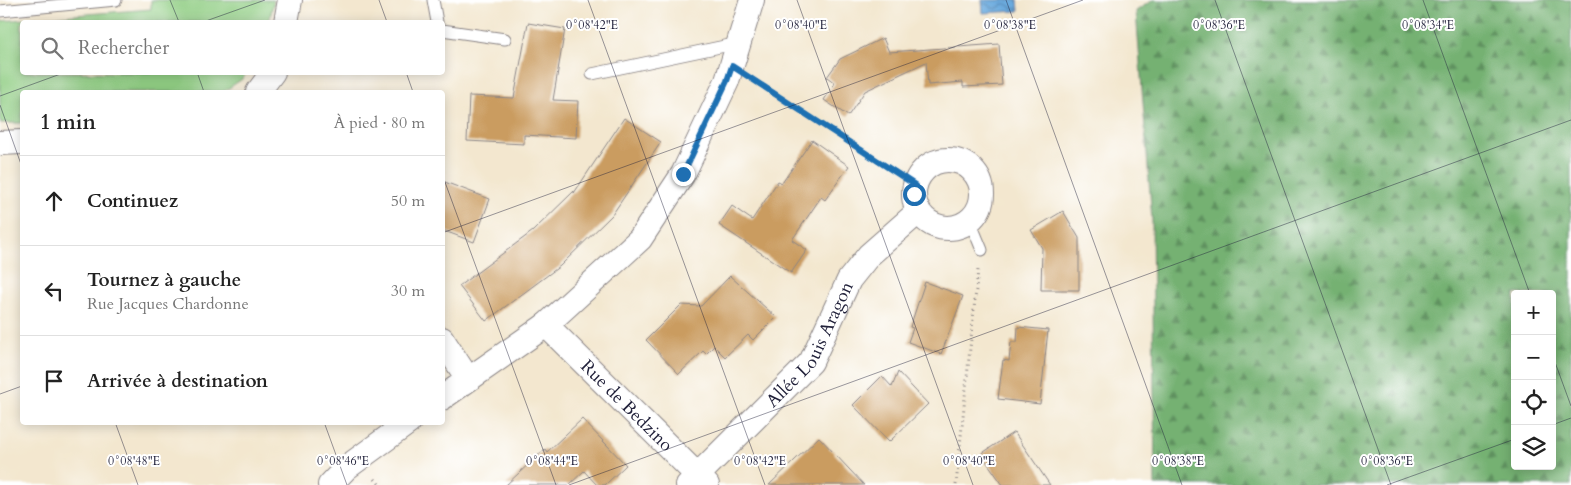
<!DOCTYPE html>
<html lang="fr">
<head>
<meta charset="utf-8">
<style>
	:root { --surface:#fff; --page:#f6f6f6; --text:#222; --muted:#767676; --line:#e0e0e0 }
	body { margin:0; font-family:Cardo,serif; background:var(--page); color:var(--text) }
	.controls { position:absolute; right:15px; bottom:15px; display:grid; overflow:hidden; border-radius:5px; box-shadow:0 2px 12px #0003 }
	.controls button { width:45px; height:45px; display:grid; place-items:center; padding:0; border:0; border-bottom:1px solid var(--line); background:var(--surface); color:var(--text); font:25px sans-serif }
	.stop { position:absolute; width:15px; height:15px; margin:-11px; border:4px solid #1f6fb2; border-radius:50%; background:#fff }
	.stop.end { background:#1f6fb2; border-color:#fff; box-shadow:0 1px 5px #0008 }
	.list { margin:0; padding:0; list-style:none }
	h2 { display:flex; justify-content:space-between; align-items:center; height:65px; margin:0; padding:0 20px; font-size:21px }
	h2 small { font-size:16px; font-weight:400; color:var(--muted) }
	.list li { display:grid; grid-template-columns:32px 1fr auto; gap:15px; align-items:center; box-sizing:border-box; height:90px; padding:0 20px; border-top:1px solid var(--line) }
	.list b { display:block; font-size:19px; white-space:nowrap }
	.list p { margin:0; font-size:16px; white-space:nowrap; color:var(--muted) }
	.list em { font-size:16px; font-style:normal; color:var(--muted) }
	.icon { flex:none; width:28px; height:28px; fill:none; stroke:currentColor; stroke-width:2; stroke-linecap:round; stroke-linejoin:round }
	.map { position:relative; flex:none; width:1571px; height:485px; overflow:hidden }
	.search { position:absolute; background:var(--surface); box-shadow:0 2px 12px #0003; left:20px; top:20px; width:425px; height:55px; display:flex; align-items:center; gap:12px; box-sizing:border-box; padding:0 18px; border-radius:5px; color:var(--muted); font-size:19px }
	.panel { position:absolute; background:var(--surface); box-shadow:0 2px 12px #0003; left:20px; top:90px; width:425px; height:335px; border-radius:5px }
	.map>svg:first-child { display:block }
	.forest { fill:url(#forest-firs); stroke:#4b6a56; fill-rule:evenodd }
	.park { fill:#91ce84; stroke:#5a7860 }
	.water { fill:url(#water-waves); stroke:#46668c }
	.building { fill:#ca9c61 }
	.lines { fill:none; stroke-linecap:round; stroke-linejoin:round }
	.lane-casing { stroke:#8a8485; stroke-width:13 }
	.street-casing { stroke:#8a8485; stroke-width:26 }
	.path { stroke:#8a8485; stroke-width:3; stroke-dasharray:1 4; stroke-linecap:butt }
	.lane { stroke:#fff; stroke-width:11 }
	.street { stroke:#fff; stroke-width:24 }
	.route { stroke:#1f6fb2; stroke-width:6 }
	.ticks { fill:none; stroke:#22223b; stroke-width:1; stroke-opacity:0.45 }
	.labels { text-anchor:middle; stroke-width:4; stroke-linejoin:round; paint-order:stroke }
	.street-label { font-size:18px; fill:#22223b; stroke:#fff }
	.ticks-label { font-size:12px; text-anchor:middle; fill:#22223b; stroke:#fff; stroke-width:4; stroke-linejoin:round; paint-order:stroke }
</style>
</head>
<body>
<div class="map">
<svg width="1571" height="485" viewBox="0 0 1571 485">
	<defs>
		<pattern id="forest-firs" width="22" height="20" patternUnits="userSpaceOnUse" patternTransform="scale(1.25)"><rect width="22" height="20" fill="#74b172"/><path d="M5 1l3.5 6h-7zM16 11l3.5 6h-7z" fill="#5f905f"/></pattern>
		<pattern id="water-waves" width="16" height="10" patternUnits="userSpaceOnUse" patternTransform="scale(1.25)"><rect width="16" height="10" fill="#6baade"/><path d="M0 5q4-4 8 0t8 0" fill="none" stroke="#588ab5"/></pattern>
	</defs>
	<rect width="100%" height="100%" fill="#fff"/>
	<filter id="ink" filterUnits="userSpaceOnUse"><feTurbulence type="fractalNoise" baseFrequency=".02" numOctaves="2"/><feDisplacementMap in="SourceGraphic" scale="10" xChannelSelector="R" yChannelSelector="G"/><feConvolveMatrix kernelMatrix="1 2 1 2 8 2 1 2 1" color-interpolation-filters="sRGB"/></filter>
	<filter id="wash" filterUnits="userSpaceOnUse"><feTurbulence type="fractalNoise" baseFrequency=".0096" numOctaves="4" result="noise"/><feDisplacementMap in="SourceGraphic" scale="20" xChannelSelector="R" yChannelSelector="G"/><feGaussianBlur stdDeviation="1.12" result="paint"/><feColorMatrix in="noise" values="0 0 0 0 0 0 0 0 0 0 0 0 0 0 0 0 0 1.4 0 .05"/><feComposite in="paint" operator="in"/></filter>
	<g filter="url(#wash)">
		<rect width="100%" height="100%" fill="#f3e7cf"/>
		<!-- forest -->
		<path class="forest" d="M1153 0H1571V485H1155L1152 220 1136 11ZM1515 294H1552V466H1515Z"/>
		<!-- park -->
		<polygon class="park" points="151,0 274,0 269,22 22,22 22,72 246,73 242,79 223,92 22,92 22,123 0,123 0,21 151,9"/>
		<!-- water -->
		<polygon class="water" points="982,0 1018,0 1019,11 983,13"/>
		<g id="blocks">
			<!-- building -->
			<g class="building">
				<polygon points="528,23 565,29 553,100 578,101 576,138 524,135 524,144 467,141 469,96 514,98"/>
				<polygon points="883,38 889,52 999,44 1002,85 963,87 963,82 928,85 926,62 865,91 848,116 824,100 835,83 827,77 840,59"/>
				<polygon points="624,118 661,142 612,215 560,266 486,321 459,286 533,231 574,191 574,193"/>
				<polygon points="812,140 849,166 825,200 821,197 792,240 807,250 791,273 719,225 732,206 752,220 778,181 782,183"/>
				<polygon points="442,181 490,199 474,242 442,230"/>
				<polygon points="1063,211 1079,238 1079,290 1041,290 1042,248 1031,230"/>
				<polygon points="730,276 776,317 753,340 748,335 725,357 714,346 706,354 703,351 679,374 646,340 681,305 701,306"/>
				<polygon points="925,282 963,296 941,354 908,342 913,328 910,327"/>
				<polygon points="1018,327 1048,330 1040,404 998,399 1003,360 1009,361 1011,342 1017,342"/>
				<polygon points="898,372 928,404 889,442 853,405 882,376 892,387"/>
				<polygon points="582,419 626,465 605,485 597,485 584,471 569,485 506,485 545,449 547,452"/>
				<polygon points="1014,432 1050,485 1003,485 981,454"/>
				<polygon points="819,437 864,485 769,485"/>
			</g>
		</g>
	</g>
	<g filter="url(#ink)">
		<use href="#blocks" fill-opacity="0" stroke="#8a8485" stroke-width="1"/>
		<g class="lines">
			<!-- lane casing -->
			<g class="lane-casing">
				<g id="lane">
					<polyline points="433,0 437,22"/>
					<polyline points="0,11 116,0"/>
					<polyline points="442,30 505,39"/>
					<polyline points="592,74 739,43"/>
					<polyline points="970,221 982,250"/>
				</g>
			</g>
			<!-- street casing -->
			<g class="street-casing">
				<g id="street">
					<polyline points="286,22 290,0"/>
					<polyline points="258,92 273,72"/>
					<polyline points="0,143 22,142"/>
					<circle cx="948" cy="194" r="34"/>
					<path id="s1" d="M546 325 707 485"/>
					<polyline points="442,339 468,379"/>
					<polyline points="442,398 546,325 640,239 683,174 727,81 752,0"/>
					<polyline points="330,485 346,468 409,422"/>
					<path id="s2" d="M688 485 811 362 849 280 869 255 918 212"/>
				</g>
			</g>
			<!-- path -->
			<g class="path">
				<polyline points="756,81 914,184"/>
				<polyline points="375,479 380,485"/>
				<polyline points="956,485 978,270"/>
			</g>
			<!-- lane -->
			<use href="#lane" class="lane"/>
			<!-- street -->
			<use href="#street" class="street"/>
		</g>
	</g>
	<g class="lines" filter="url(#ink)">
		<!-- route -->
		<polyline class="route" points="683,174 727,81 732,66 915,185 914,194"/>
	</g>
	<!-- ticks -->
	<path class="ticks" d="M170 0 179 22M379 0 387 22M588 0 765 485M797 0 973 485M1006 0 1182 485M1215 0 1391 485M1423 0 1530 294M203 22 265 0M197 72 204 92M406 72 413 92M0 96 66 72M0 105 22 167M442 174 556 485M442 233 1083 0M1552 354 1571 406M0 394 22 386M115 422 138 485M324 422 347 485M1552 425 1571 418M569 485 1571 120M1387 485 1515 439"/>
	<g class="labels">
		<!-- street labels -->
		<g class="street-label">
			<text dy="6" stroke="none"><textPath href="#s2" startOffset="188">Allée Louis Aragon</textPath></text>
			<text dy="6" stroke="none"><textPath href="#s1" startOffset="114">Rue de Bedzino</textPath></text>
		</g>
	</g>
	<g class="ticks-label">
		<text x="801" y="29">0°08'40"E</text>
		<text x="1010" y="29">0°08'38"E</text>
		<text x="1219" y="29">0°08'36"E</text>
		<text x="1428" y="29">0°08'34"E</text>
		<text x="592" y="29">0°08'42"E</text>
		<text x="134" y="465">0°08'48"E</text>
		<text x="343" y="465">0°08'46"E</text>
		<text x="552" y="465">0°08'44"E</text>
		<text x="760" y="465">0°08'42"E</text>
		<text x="969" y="465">0°08'40"E</text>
		<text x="1178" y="465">0°08'38"E</text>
		<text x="1387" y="465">0°08'36"E</text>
	</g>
</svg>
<div class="controls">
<button>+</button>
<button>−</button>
<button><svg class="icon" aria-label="locate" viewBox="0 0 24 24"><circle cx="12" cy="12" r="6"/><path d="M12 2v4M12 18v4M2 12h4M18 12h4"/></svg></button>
<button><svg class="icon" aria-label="layers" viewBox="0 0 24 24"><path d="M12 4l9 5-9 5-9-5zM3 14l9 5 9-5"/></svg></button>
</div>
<div class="stop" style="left:914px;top:194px"></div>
<div class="stop end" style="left:683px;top:174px"></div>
<div class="search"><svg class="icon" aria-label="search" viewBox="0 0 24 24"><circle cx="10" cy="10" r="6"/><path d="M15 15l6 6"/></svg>Rechercher</div>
<section class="panel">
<h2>1 min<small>À pied · 80 m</small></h2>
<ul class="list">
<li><svg class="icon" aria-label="ahead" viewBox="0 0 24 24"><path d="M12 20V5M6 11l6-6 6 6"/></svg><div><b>Continuez</b></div><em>50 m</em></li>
<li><svg class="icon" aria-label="left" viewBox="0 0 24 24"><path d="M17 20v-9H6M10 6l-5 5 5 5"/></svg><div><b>Tournez à gauche</b><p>Rue Jacques Chardonne</p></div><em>30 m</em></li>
<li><svg class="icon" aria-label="arrive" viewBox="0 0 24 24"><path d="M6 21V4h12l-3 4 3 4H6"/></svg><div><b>Arrivée à destination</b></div></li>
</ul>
</section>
</div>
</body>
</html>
